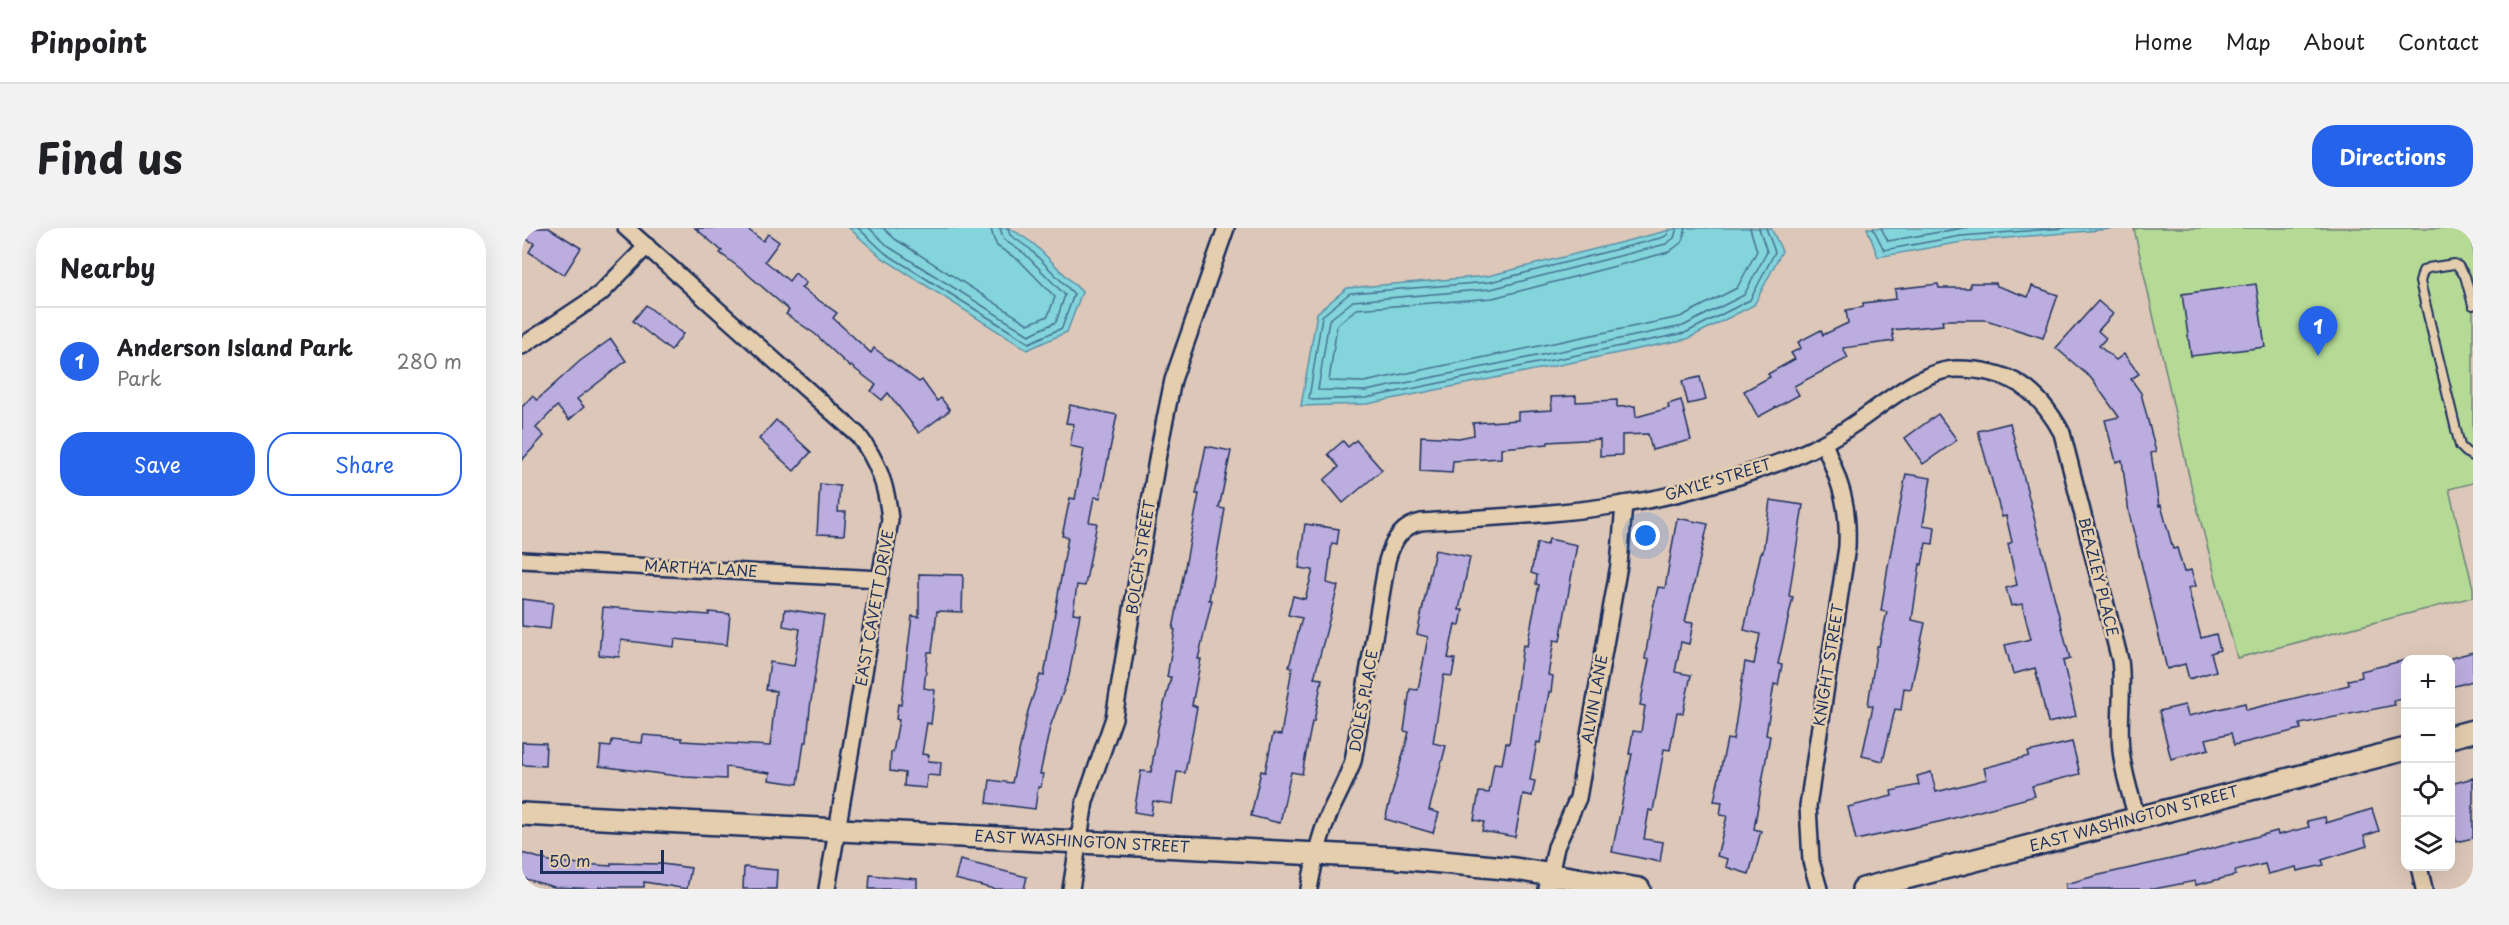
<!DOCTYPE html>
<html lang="en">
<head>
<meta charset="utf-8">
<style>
	:root { --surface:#fff; --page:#f2f2f2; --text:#202124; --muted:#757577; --line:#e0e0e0; --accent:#2563eb }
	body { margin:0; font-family:"Playpen Sans",sans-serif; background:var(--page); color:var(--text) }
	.controls { position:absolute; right:18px; bottom:18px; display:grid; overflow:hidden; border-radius:12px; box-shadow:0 6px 24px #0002 }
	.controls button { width:54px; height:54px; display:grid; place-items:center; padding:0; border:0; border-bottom:2px solid var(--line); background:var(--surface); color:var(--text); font:30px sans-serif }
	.scale { position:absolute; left:18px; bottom:15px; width:124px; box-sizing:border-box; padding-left:6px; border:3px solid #1b2f5e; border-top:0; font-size:16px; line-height:21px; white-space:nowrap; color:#1b2f5e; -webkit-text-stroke:4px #e5ceae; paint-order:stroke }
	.you { position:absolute; left:1124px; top:308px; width:21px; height:21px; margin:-15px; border:4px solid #fff; border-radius:50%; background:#1a73e8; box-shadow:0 0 0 9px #1a73e833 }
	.badge { display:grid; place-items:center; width:39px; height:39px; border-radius:50%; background:var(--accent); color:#fff; font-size:20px; font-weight:700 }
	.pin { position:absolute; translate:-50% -50px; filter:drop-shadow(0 2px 3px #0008) }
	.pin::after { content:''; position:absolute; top:32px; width:21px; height:18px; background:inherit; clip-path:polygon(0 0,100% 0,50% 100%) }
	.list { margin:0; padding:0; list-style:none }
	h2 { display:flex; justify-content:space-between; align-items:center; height:78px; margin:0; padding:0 24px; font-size:26px }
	h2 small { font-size:20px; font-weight:400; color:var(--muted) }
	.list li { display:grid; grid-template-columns:39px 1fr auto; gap:18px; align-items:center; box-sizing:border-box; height:108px; padding:0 24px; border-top:2px solid var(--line) }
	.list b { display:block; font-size:22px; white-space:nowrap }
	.list p { margin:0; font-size:20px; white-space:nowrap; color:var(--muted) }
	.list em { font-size:20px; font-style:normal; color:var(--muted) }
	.actions { display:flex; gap:12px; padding:18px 24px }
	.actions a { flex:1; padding:14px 0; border:2px solid var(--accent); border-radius:24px; text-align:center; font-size:21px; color:var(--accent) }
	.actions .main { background:var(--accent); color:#fff }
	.icon { flex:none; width:33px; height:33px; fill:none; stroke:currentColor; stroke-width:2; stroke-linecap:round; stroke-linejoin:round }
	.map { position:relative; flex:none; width:1951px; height:661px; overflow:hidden; border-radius:24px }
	header { display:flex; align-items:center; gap:36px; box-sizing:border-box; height:84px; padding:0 30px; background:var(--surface); border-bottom:2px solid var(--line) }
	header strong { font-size:28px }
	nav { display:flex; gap:33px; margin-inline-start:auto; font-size:21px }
	.intro { display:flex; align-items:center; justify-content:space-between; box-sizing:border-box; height:144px; padding:0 36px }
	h1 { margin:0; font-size:42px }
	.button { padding:15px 27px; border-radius:24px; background:var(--accent); color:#fff; font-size:21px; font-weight:700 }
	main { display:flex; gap:36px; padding:0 36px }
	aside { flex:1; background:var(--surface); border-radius:24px; box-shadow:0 6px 24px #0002 }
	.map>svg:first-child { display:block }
	.green { fill:#b5da95; stroke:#68847a; stroke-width:1.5 }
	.water { fill:#83d4db; stroke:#5992a9; stroke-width:1.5 }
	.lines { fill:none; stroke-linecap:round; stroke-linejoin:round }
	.shore { stroke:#457190; stroke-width:1.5 }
	.building { fill:#bbadde; stroke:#1b2f5e; stroke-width:1.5 }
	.lane-casing { stroke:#1b2f5e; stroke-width:12 }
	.street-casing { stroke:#1b2f5e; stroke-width:20 }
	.secondary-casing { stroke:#1b2f5e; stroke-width:26 }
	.lane { stroke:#e5ceae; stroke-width:8 }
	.street { stroke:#e5ceae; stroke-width:15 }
	.secondary { stroke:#e5ceae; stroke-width:21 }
	.labels { text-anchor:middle; stroke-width:5; stroke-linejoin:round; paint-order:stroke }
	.street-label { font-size:15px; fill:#1b2f5e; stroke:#e5ceae }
</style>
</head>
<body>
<header>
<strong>Pinpoint</strong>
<nav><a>Home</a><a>Map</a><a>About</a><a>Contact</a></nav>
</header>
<div class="intro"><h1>Find us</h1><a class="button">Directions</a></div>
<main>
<aside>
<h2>Nearby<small></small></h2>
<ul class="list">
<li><span class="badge">1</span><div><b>Anderson Island Park</b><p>Park</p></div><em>280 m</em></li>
</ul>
<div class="actions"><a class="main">Save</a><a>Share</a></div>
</aside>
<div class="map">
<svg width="1951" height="661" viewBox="0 0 1951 661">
	<rect width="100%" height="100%" fill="#ddc7b8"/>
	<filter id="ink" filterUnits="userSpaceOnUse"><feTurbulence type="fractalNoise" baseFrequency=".0167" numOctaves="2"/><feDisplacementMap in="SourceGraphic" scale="12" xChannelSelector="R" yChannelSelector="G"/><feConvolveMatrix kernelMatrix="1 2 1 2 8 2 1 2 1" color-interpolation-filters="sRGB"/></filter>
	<g filter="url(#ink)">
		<!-- green -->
		<polygon class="green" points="1619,0 1951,0 1951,255 1927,261 1951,360 1951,369 1715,430 1669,257 1612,1"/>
		<!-- water -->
		<g class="water">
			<polygon points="327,0 488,0 512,16 560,64 545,104 505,122 359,29"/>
			<polygon points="1156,0 1249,0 1260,23 1232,77 1165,111 845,176 779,178 795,85 825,60 966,48"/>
			<polygon points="1345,0 1600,0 1440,14 1356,29"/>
		</g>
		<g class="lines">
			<!-- shore -->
			<g class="shore">
				<polyline points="336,0 363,25 507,115 540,100 552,66 508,21 488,7 486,0"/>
				<polyline points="347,0 367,19 507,107 534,94 543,67 503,26 482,12 478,0"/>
				<polyline points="361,0 373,11 506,96 526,88 533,69 498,33 475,18 471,9 469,0"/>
				<polyline points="1147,0 1146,6 1142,9 968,54 828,65 800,88 787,170 790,172 844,170 1163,105 1228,72 1253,24 1244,0"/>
				<polyline points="1155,0 1152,10 1144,16 969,61 831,73 807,92 796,162 844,163 1161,98 1222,67 1245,24 1237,0"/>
				<polyline points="1164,0 1160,14 1147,24 971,70 834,81 815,97 807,153 842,154 1158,89 1215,60 1235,23 1228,0"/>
				<polyline points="1351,0 1362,22 1439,8 1543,0"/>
				<polyline points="1359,0 1366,13 1441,0"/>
			</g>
		</g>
		<!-- building -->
		<g class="building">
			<polygon points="0,0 27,0 59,20 42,47 7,24 12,15 0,9"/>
			<polygon points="173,0 224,0 241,13 246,6 257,14 243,33 267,53 273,45 284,55 279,60 315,85 311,90 349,125 352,120 397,154 400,152 415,173 419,170 428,182 397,205 366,165 360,172 349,163 354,157 329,138 328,139 293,106 264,86 267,82 223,44 198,25 200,23"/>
			<polygon points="1448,55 1474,55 1475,58 1506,69 1510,58 1536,67 1521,110 1464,92 1420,92 1421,97 1370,102 1372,113 1321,120 1326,130 1272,158 1277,167 1236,189 1222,163 1248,149 1246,146 1273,131 1269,125 1279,120 1276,114 1299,102 1301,107 1326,95 1324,82 1341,79 1341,75 1374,71 1373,61 1416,56 1417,60 1448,60"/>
			<polygon points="1734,56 1743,119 1669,128 1660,66"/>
			<polygon points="1576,73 1591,86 1576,103 1584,110 1577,118 1594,132 1602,126 1617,146 1609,151 1619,165 1634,224 1629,225 1637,278 1639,277 1651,321 1655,320 1662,344 1669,342 1674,358 1666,360 1679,410 1694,406 1698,422 1689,425 1694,443 1667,451 1663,436 1645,441 1607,285 1600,232 1594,234 1583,192 1597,189 1569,150 1534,120"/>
			<polygon points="124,77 161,106 149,123 111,93"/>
			<polygon points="89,111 104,133 55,171 62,179 47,192 35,178 14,200 22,208 0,232 0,179 10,168 15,172 58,133"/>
			<polygon points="1178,149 1184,172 1166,176 1160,153"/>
			<polygon points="1054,168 1054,174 1095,172 1095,179 1113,178 1114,189 1147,180 1146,176 1159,172 1169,212 1130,222 1126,206 1100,207 1100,227 1078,228 1078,211 1026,214 1026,216 979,220 979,230 931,233 930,245 898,243 899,208 937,210 952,207 951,195 996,192 996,184 1030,182 1029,169"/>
			<polygon points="548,177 595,187 578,270 572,269 567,294 575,295 563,358 555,357 551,385 558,386 547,448 528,499 518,546 521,546 519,559 516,559 513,581 465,575 468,552 490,555 506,483 518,447 522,448 546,309 540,308 548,270 553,271 562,221 548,218 552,196 544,195"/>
			<polygon points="1416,186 1435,212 1401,236 1383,210"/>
			<polygon points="254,192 289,224 272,243 237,211"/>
			<polygon points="1488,195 1548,431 1541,433 1554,488 1526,495 1513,440 1491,446 1483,417 1509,411 1500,376 1489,378 1484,360 1495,357 1486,316 1490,314 1484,288 1480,289 1456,203"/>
			<polygon points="834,212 860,242 821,275 802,252 817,239 806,226 821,213 826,219"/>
			<polygon points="684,218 709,223 697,280 703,281 687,372 690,372 676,431 679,431 670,477 675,479 663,545 655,544 650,576 631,573 629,587 612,584 619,543 629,544 636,500 649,449 645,449 653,402 651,401 677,266 674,266"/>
			<polygon points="1384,246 1409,250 1401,297 1413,299 1411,316 1404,315 1400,337 1398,336 1390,392 1403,395 1389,461 1382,460 1379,482 1373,481 1361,533 1340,528 1351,478 1346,477 1355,418 1357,418 1365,384 1359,383 1366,338"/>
			<polygon points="298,256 318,258 316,284 324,284 322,307 295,306"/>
			<polygon points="1248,272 1281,277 1267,368 1271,369 1256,436 1260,437 1256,457 1252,456 1244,507 1248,508 1232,601 1239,603 1227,646 1204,639 1206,631 1195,628 1205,588 1198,587 1200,574 1192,573 1205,511 1211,512 1223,434 1232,436 1238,406 1222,402 1239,324 1241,324"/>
			<polygon points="1155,290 1186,296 1163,394 1171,395 1167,416 1159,414 1153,444 1169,447 1161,485 1155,484 1148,522 1142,521 1131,583 1127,582 1122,611 1141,614 1138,634 1090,624 1110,526 1107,526 1111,503 1119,504 1123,478 1118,477 1127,432 1123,431 1131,380 1136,359 1143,360"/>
			<polygon points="783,296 817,301 815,316 810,315 805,355 816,358 792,450 800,451 792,494 790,494 780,546 769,544 758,595 729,588 739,543 743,544 751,506 759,507 770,440 767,439 780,390 766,387 771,368 783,371 791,342 777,340"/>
			<polygon points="1027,311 1055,317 1038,413 1032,412 1026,447 1031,448 1029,464 1027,464 1018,515 1015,514 1008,552 1013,553 1010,568 1001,566 993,609 960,603 962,594 952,592 957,564 967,565 972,535 980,536 984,515 987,516 1001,417 1005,418 1017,357 1014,356 1015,347 1009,345 1015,315 1025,317"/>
			<polygon points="913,322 948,329 937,382 941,382 938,397 933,396 926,430 933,431 930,448 922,447 911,515 924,518 907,582 917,585 911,605 863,591 887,504 882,503 888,461 896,462 906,409 895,406"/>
			<polygon points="397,346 441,347 440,384 415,383 410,424 406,424 402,460 413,462 409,496 405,495 400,526 407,527 406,533 419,534 418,548 405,547 404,560 382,558 383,545 368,543 369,524 371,524 377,492 374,491 376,476 379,477 390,388 397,389"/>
			<polygon points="0,371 31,375 28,401 0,398"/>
			<polygon points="81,379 187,387 187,384 208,386 205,417 153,411 152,419 99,412 97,429 77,427"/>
			<polygon points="263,381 302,387 288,480 285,514 282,514 276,556 247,552 248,545 204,539 204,551 163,549 77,538 79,518 89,519 90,512 120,515 121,507 160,510 160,513 248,518 254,463 244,462 248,434 272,438 278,401 261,398"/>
			<polygon points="1951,424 1951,453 1929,459 1929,430"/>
			<polygon points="1884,432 1884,470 1872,473 1873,477 1778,496 1779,501 1712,517 1709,505 1684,511 1687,521 1649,531 1637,483 1663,477 1666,488 1723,475 1724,482 1827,457 1826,452 1840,449 1839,443"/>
			<polygon points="0,514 24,515 23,538 0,537"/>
			<polygon points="1550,514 1558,546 1510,558 1513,568 1421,593 1334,612 1326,579 1370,568 1369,563 1397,557 1395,548 1409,544 1414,564 1465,551 1462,540 1507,528 1506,524"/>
			<polygon points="1951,550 1951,610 1934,614 1929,592 1929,556"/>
			<polygon points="1850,581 1857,603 1842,608 1845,618 1800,632 1802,637 1775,643 1774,639 1746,646 1743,636 1713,643 1714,647 1674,657 1673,653 1632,661 1544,661 1544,656 1573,648 1667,627 1755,603 1756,607 1787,599 1785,593 1803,589 1804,595"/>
			<polygon points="0,625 31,634 89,638 89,635 140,636 169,640 165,661 122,654 122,659 77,659 77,661 32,659 0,650"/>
			<polygon points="438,632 505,649 502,661 472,661 433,651"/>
			<polygon points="222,639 255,642 254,661 221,661"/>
			<polygon points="348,647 395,651 395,661 347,661"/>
		</g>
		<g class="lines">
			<!-- lane casing -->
			<g class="lane-casing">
				<polyline id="lane" points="1951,77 1943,48 1936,38 1932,36 1906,40 1901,43 1898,54 1938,218 1944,224 1951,228"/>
			</g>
			<!-- street casing -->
			<g class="street-casing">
				<g id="street">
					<path d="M104 0 336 207C356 233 365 259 368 292L305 661"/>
					<polyline points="0,118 78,66 125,18"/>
					<polyline points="0,332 358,351"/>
					<polyline points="1897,638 1902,661"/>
					<polyline points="549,661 563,573 592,490 636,226 651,152 704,0"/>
					<path d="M787 661C792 635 797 609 808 584 816 567 825 551 831 533L865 333C870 314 879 298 899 294 967 289 1035 287 1102 276 1158 268 1219 249 1272 229 1293 220 1314 209 1332 196 1359 178 1401 141 1435 141 1486 141 1516 160 1540 205L1598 432C1602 462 1596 492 1599 522 1601 545 1609 568 1615 590"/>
					<polyline points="1025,661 1034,619 1056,570 1097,337 1102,276"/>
					<path d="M1297 661 1289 633 1286 578 1325 319C1327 274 1318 256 1302 215"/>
				</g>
			</g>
			<!-- secondary casing -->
			<g class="secondary-casing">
				<g id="secondary">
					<polyline points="1928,509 1951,503"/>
					<polyline points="0,586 877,630 993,641 1117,661"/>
					<polyline points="1341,661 1884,521"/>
				</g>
			</g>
			<!-- lane -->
			<use href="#lane" class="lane"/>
			<!-- street -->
			<use href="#street" class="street"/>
			<!-- secondary -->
			<use href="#secondary" class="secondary"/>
		</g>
	</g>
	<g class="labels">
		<!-- street labels -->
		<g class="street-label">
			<text transform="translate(1196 252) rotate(-17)" y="5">GAYLE STREET</text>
			<text transform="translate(619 329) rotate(-81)" y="5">BOLCH STREET</text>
			<text transform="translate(179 341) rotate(3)" y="5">MARTHA LANE</text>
			<text transform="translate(1576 349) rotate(76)" y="5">BEAZLEY PLACE</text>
			<text transform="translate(353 380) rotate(-80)" y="5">EAST CAVETT DRIVE</text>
			<text transform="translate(1307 437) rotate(-81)" y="5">KNIGHT STREET</text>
			<text transform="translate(1073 471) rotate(-80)" y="5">ALVIN LANE</text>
			<text transform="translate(842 473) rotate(-80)" y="5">DOLES PLACE</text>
			<text transform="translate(1612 591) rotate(-15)" y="5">EAST WASHINGTON STREET</text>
			<text transform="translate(560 614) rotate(3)" y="5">EAST WASHINGTON STREET</text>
		</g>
	</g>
</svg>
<div class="controls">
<button>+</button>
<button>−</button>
<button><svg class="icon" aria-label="locate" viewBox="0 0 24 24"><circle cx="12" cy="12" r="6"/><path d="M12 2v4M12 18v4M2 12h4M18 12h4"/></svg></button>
<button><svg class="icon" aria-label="layers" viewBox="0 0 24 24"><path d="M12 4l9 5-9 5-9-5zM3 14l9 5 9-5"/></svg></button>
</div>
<div class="scale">50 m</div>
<div class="you"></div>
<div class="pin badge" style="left:1796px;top:128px">1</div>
</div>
</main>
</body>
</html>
